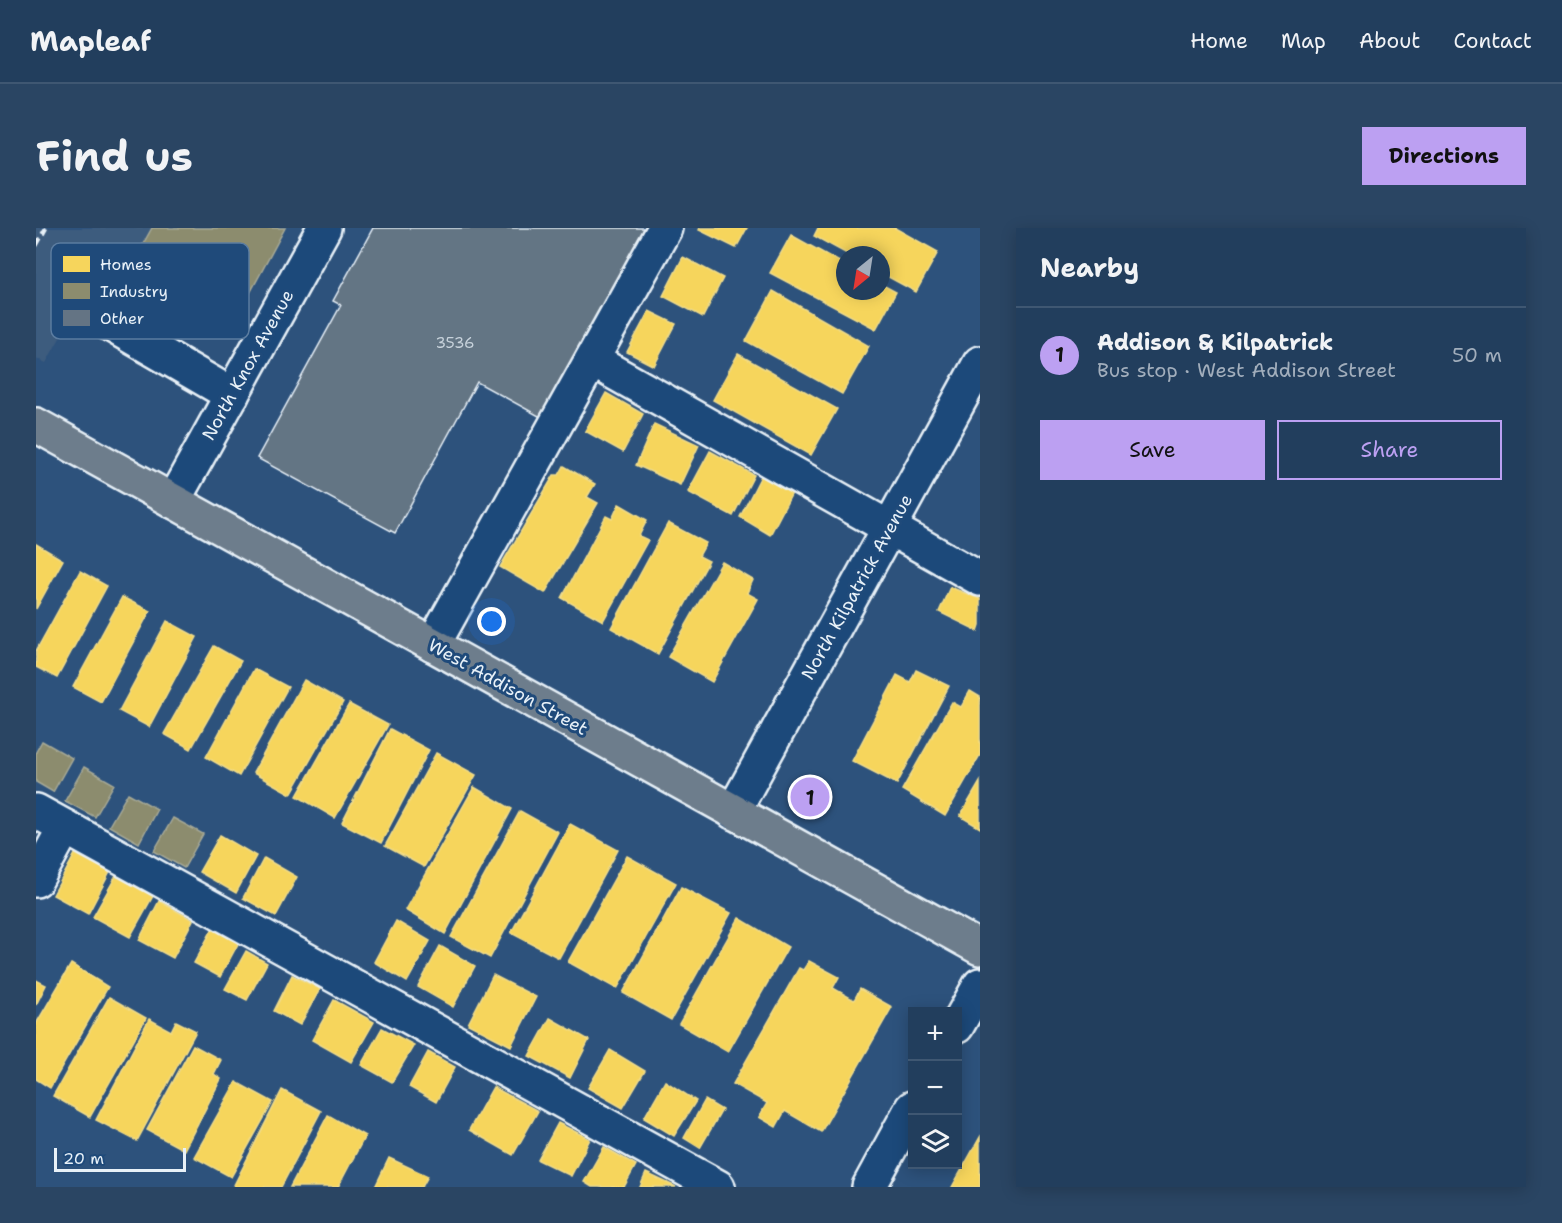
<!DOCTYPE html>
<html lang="en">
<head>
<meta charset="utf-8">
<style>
	:root { --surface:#223e5d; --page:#2a4563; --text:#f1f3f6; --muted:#a2aebc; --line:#3f5772; --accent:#bca0f2 }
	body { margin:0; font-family:"Shantell Sans",sans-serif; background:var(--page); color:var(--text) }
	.controls { position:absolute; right:18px; bottom:18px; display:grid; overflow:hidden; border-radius:0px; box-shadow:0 3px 15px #0003 }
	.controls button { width:54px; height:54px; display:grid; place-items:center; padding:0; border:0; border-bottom:2px solid var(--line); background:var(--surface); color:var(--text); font:30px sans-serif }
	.compass { position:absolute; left:800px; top:18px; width:54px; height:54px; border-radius:50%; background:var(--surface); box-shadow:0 3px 15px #0003; rotate:210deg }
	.scale { position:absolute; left:18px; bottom:15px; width:132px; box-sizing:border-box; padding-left:6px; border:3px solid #e8f1f8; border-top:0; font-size:16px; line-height:21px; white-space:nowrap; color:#e8f1f8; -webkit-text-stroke:4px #1f4a7a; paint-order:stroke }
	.you { position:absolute; left:456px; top:394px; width:21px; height:21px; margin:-15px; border:4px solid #fff; border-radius:50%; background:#1a73e8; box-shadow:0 0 0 9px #1a73e833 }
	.badge { display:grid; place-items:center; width:39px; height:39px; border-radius:50%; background:var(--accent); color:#111; font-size:20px; font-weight:700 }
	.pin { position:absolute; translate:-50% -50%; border:3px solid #fff; box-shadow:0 2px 6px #0006 }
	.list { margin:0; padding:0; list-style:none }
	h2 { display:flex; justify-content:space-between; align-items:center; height:78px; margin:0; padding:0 24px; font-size:26px }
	h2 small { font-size:20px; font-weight:400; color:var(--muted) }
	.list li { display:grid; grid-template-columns:39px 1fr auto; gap:18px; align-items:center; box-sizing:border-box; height:96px; padding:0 24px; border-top:2px solid var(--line) }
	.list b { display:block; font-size:22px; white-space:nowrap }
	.list p { margin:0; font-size:20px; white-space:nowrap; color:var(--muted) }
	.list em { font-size:20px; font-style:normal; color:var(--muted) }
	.actions { display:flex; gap:12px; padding:18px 24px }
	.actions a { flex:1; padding:14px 0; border:2px solid var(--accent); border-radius:0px; text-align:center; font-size:21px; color:var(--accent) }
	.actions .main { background:var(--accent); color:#111 }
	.icon { flex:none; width:33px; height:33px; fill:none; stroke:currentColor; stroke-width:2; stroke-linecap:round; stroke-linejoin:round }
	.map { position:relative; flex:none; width:944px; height:959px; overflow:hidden; border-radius:0px }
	header { display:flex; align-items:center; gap:36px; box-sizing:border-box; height:84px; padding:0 30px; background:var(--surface); border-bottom:2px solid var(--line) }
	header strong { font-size:28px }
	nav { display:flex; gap:33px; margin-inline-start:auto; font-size:21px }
	.intro { display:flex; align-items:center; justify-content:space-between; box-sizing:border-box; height:144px; padding:0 36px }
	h1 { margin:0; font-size:42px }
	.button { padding:15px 27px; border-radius:0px; background:var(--accent); color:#111; font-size:21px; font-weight:700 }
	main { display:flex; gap:36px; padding:0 36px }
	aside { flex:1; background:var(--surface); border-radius:0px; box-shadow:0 3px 15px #0003 }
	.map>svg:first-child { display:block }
	.built { fill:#3e5c7e }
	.homes { fill:#f6d55c; stroke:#f2dd8b; stroke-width:1.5 }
	.industry { fill:#8c8c6e; stroke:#a8aa97; stroke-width:1.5 }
	.building { fill:#647484; stroke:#e8f1f8; stroke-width:1.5 }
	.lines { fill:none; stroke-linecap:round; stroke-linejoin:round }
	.minor-casing { stroke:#e8f1f8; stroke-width:38 }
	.major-casing { stroke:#e8f1f8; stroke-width:38 }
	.minor { stroke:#1f4a7a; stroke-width:33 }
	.major { stroke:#6d7d8c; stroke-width:33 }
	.rail { stroke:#e8f1f8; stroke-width:4.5; stroke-dasharray:9 4.5; stroke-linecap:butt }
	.labels { text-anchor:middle; stroke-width:6; stroke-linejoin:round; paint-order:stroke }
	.number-label { font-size:15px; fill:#c7d2db }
	.street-label { font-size:18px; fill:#e8f1f8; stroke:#1f4a7a }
	.key { fill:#1f4a7a; stroke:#5b7ca0; stroke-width:1.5 }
	.key-label { font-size:16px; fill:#e8f1f8 }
</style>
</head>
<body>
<header>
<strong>Mapleaf</strong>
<nav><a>Home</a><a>Map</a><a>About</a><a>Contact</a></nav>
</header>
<div class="intro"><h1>Find us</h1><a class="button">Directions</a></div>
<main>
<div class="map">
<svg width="944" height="959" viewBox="0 0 944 959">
	<rect width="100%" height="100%" fill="#2d527c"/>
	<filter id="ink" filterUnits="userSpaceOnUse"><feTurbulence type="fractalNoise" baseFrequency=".0167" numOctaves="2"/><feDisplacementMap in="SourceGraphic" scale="12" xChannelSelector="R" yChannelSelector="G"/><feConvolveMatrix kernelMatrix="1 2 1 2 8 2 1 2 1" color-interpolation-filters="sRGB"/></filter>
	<g filter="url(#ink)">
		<!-- built -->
		<polygon class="built" points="0,0 116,0 97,34 72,23 10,135 0,130"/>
		<!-- homes -->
		<g class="homes">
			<polygon points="664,0 711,0 700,20 663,2"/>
			<polygon points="782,0 859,0 902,24 880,64 845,45 845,27 813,27 778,8"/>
			<polygon points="755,7 809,37 809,63 845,63 845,56 860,64 840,101 734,45"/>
			<polygon points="647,29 687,50 667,89 627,68"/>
			<polygon points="737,63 833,118 806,166 710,113"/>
			<polygon points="613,83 640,96 618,138 591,124"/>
			<polygon points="702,126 801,181 775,227 677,172"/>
			<polygon points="570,165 607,186 587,224 549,203"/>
			<polygon points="618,196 663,217 644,257 600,237"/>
			<polygon points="674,223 718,247 697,288 652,264"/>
			<polygon points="528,238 559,256 551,269 562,275 509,365 464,339 518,247 523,247"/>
			<polygon points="725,248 756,265 734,307 704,289"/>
			<polygon points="583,276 611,292 603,308 612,312 567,393 526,370 570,288 576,291"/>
			<polygon points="632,295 670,315 663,328 673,333 622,426 575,400"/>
			<polygon points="0,316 27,332 0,381"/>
			<polygon points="686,334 717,352 711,365 722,371 676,454 632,429"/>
			<polygon points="44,343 71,358 21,450 0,439 0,423"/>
			<polygon points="914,359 944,371 944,397 942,403 903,384"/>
			<polygon points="86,369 114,383 65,474 37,459"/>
			<polygon points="131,393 161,409 113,499 83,483"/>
			<polygon points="178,418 205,433 155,521 128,506"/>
			<polygon points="218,441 252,459 203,548 170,529"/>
			<polygon points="880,442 913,458 861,556 816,533 861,447 874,454"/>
			<polygon points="268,452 307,474 255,566 217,545"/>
			<polygon points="934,463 944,469 944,527 909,588 866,562 916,474 925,479"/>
			<polygon points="313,476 352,497 299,590 261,568"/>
			<polygon points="354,501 393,522 345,615 306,595"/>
			<polygon points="400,525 440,547 388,639 349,618"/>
			<polygon points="944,554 944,600 924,588"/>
			<polygon points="438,559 476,581 409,706 369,682"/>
			<polygon points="484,583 522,604 454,730 415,709"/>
			<polygon points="534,596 582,622 523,730 475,705"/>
			<polygon points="184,607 220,628 200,665 163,644"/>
			<polygon points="39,626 74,644 52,686 17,667"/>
			<polygon points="591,628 640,655 581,761 532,734"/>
			<polygon points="228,630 261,649 240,688 207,670"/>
			<polygon points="80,648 117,668 94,709 57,689"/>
			<polygon points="645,659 695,685 635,792 587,765"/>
			<polygon points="123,673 157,692 137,730 103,712"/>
			<polygon points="703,690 752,719 692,824 643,796"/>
			<polygon points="360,693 394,713 371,754 338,734"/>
			<polygon points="177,700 203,714 184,749 158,735"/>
			<polygon points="404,718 439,738 417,779 382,759"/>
			<polygon points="210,723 231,735 211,772 189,761"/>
			<polygon points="773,733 803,749 797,760 818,772 824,761 856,779 785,904 749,883 740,899 723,889 731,875 697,856 763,740 767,742"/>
			<polygon points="35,736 72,759 14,860 0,851 0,796"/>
			<polygon points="256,747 284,761 264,797 238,783"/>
			<polygon points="457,747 500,769 475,818 432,796"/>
			<polygon points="0,752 10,757 0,777"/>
			<polygon points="73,769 110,790 54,889 17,868"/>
			<polygon points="298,772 338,794 315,834 276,812"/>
			<polygon points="514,790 553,812 534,850 493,828"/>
			<polygon points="113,791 135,803 140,793 160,803 101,913 60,892"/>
			<polygon points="346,800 378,817 356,854 325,837"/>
			<polygon points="157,817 185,832 178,846 185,851 148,922 111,902"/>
			<polygon points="574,822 609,843 587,880 552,860"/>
			<polygon points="392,824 419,839 400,874 373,859"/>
			<polygon points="629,853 660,873 638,908 608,890"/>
			<polygon points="200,854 237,874 195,949 158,929"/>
			<polygon points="457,859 502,883 477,927 433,902"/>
			<polygon points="246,862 285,883 245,959 197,959"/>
			<polygon points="669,872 686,882 664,920 648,910"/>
			<polygon points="292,887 329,908 302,959 254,959"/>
			<polygon points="522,895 554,911 535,948 502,932"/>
			<polygon points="944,909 944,959 916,959"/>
			<polygon points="568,919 600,937 588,959 556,959 548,954"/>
			<polygon points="353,930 392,948 386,959 339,959"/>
			<polygon points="610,945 640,959 604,959"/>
		</g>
		<!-- industry -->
		<g class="industry">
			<polygon points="116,0 249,0 200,91 97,34"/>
			<polygon points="6,513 36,530 17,564 0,554 0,524"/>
			<polygon points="48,539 78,556 59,589 29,573"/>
			<polygon points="92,565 121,581 103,615 73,598"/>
			<polygon points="137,590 167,606 148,640 118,623"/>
		</g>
		<!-- building -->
		<polygon class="building" points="337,0 618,0 512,193 441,154 359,305 221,230 305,77 297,73"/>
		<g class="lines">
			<!-- minor casing -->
			<g class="minor-casing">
				<g id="minor">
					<polyline points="60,88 196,167"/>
					<polyline points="556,132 944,351"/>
					<polyline points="137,273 288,0"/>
					<polyline points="397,417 629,0"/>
					<polyline points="0,583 682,959"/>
					<polyline points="697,584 944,135"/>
					<polyline points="0,652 29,599"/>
					<polyline points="921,798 944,757"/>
					<polyline points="833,959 876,880"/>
				</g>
			</g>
			<!-- major casing -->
			<g class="major-casing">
				<polyline id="major" points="0,197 944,720"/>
			</g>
			<!-- minor -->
			<use href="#minor" class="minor"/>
			<!-- major -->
			<use href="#major" class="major"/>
			<!-- rail -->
			<polyline class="rail" points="0,18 10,0"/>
		</g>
	</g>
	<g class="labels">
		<!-- number labels -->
		<g class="number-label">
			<text x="419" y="120">3536</text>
		</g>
		<!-- street labels -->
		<g class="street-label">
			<text transform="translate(212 137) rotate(-61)" y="6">North Knox Avenue</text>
			<text transform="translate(821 359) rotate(-61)" y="6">North Kilpatrick Avenue</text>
			<text transform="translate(472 459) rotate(29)" y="6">West Addison Street</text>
		</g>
	</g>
	<!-- legend -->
	<rect x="15" y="15" width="198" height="96" rx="9" class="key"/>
	<rect x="27" y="28" width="27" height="16" fill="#f6d55c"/>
	<rect x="27" y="55" width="27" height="16" fill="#8c8c6e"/>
	<rect x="27" y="82" width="27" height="16" fill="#647484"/>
	<g class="key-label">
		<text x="64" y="42">Homes</text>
		<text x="64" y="69">Industry</text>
		<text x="64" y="96">Other</text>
	</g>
</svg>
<div class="controls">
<button>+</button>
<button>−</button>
<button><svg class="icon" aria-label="layers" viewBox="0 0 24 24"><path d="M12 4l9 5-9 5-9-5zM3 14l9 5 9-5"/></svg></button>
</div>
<svg class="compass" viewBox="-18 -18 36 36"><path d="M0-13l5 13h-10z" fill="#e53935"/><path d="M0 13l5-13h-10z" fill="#a2aebc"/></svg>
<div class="scale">20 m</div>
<div class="you"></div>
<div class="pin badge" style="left:774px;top:569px">1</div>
</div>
<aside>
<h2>Nearby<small></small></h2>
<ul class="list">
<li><span class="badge">1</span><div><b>Addison &amp; Kilpatrick</b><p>Bus stop · West Addison Street</p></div><em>50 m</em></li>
</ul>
<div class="actions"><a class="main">Save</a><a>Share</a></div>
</aside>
</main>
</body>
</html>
